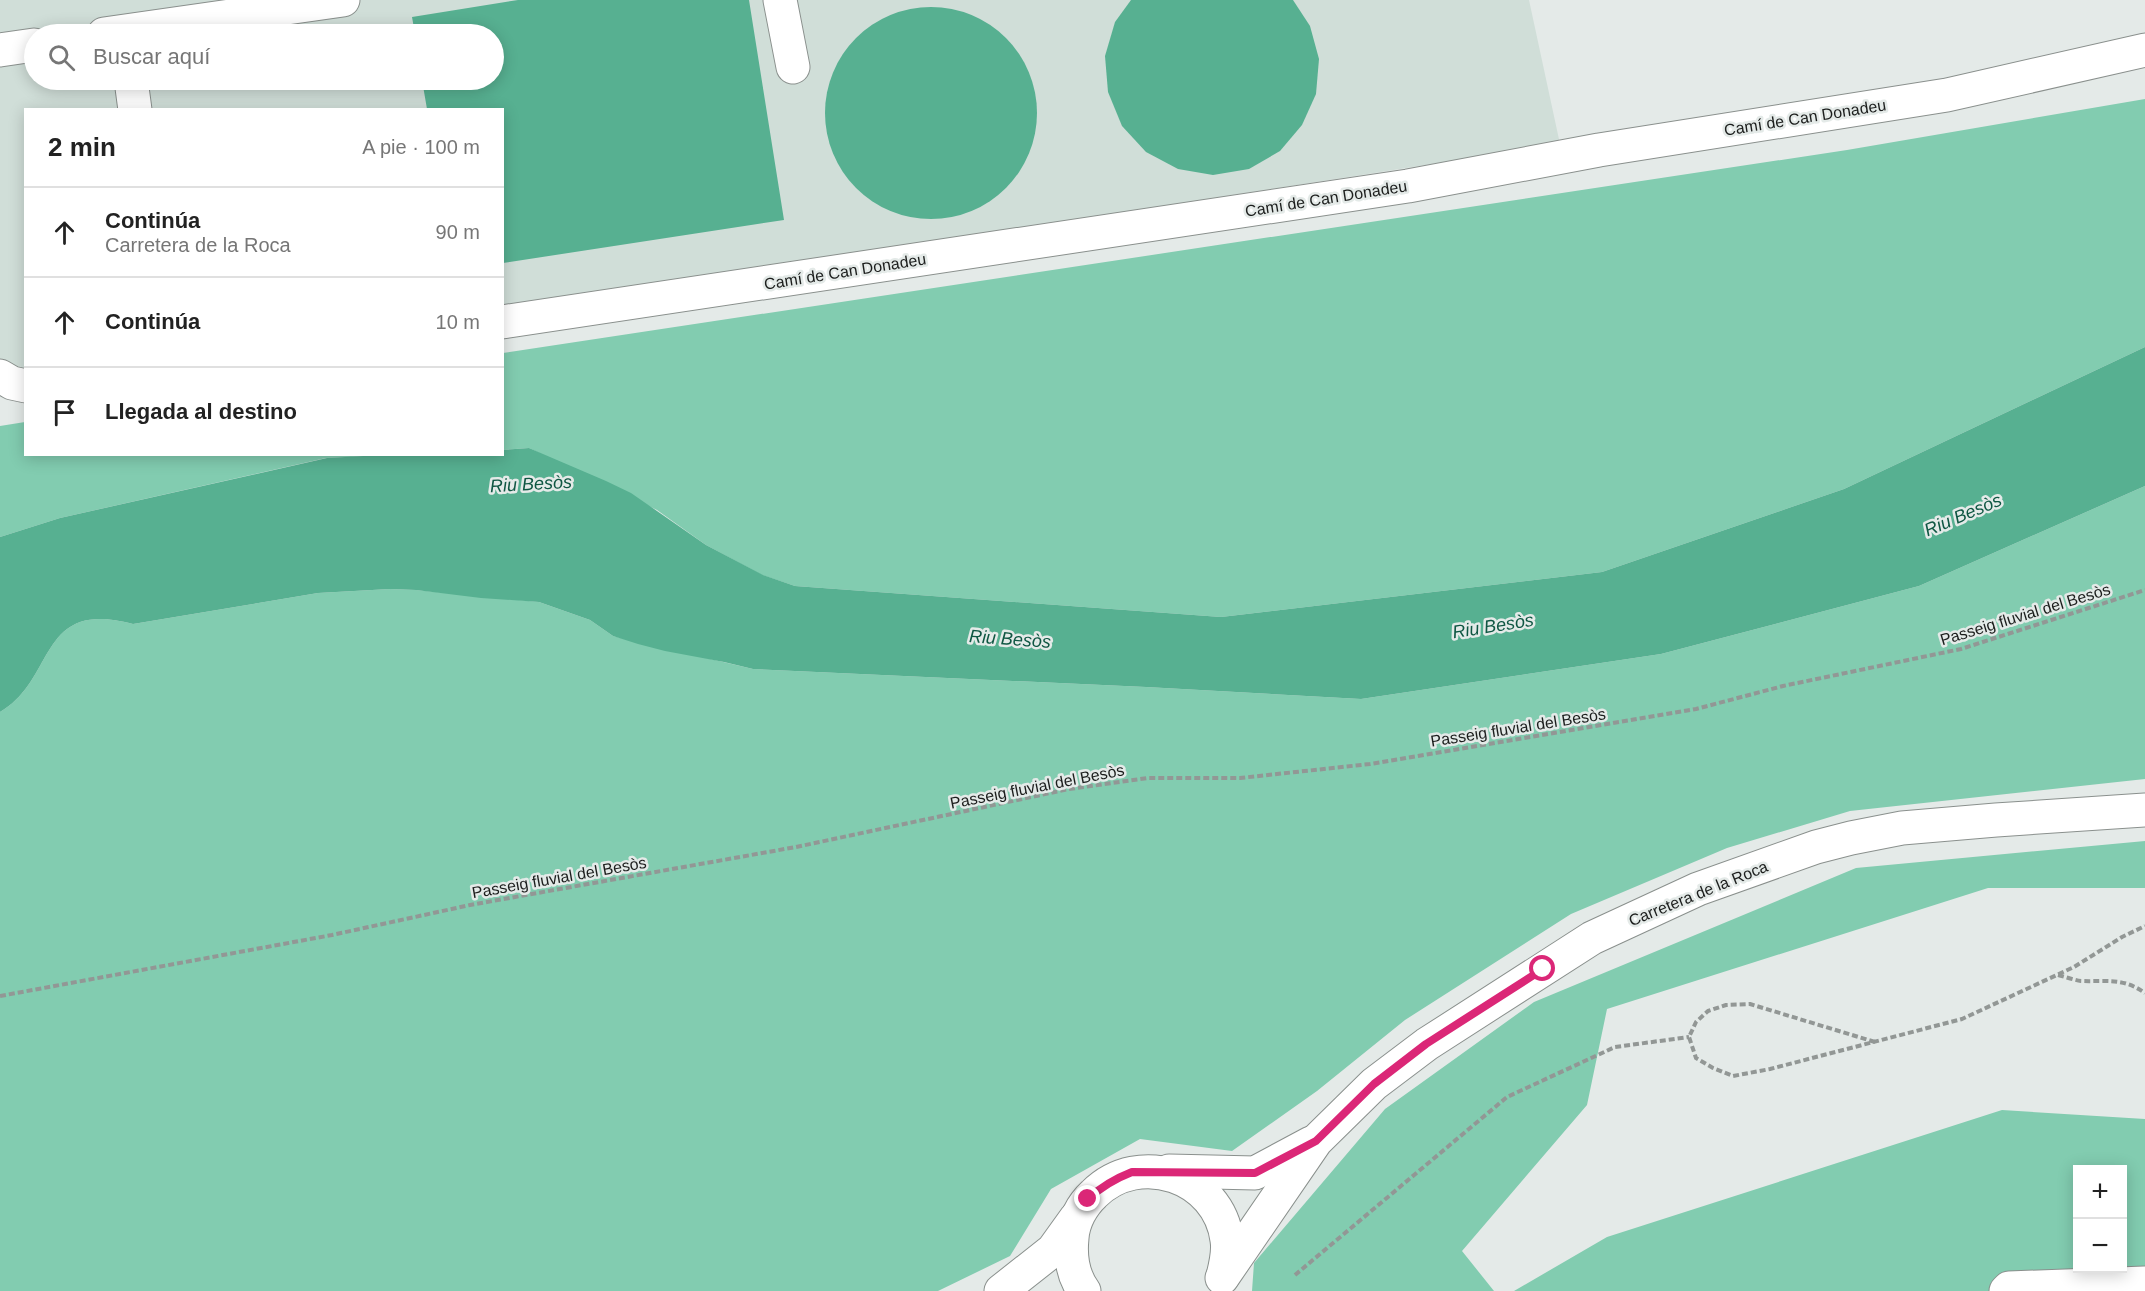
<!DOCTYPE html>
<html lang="es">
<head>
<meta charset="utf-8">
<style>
	:root { --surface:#fff; --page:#f6f6f6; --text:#222; --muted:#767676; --line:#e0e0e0 }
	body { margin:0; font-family:Arial,sans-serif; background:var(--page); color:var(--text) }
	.controls { position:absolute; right:18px; bottom:18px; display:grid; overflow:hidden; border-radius:0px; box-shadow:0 3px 15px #0003 }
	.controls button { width:54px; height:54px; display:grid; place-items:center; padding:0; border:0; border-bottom:2px solid var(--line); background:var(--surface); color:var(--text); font:30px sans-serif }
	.stop { position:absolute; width:18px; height:18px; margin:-14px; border:4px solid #db2777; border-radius:50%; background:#fff }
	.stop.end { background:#db2777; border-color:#fff; box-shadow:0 2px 6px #0008 }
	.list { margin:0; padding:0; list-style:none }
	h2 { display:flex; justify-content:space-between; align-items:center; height:78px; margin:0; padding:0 24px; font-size:26px }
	h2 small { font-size:20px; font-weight:400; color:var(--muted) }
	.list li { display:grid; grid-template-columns:39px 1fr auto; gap:18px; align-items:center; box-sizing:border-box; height:90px; padding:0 24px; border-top:2px solid var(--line) }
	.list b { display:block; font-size:22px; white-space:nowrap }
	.list p { margin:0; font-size:20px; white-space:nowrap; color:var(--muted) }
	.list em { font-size:20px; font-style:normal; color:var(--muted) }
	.icon { flex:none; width:33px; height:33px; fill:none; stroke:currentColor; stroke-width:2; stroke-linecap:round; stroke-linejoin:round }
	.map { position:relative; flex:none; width:2145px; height:1291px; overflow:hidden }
	.search { position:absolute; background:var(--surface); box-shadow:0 3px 15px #0003; left:24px; top:24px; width:480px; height:66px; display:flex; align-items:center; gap:15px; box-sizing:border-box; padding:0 21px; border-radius:33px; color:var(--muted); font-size:22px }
	.panel { position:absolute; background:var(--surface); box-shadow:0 3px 15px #0003; left:24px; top:108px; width:480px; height:348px; border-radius:0px }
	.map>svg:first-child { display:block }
	.built { fill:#d0ded8; fill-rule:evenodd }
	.green { fill:#82ccb0; fill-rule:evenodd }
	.water { fill:#57b091 }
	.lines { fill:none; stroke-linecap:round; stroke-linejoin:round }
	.minor-casing { stroke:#8a908d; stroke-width:35 }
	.path { stroke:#929795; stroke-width:4; stroke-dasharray:6 3; stroke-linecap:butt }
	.minor { stroke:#fff; stroke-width:33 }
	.route { stroke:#db2777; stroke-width:8 }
	.labels { text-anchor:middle; stroke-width:5; stroke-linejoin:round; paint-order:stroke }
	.street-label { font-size:16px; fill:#1c1e1d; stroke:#e4eae8 }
	.water-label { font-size:18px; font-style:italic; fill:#0f5743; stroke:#e4eae8 }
</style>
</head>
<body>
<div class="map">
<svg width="2145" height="1291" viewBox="0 0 2145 1291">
	<rect width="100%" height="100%" fill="#e4eae8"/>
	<!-- built -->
	<path class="built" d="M0 0H1529L1560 144 503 309 502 110H26L25 386 0 392ZM34 34H494V80H34Z"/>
	<!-- green -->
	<g class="green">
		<polygon points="2145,99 2145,347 1844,489 1602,572 1221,617 795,586 762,575 706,545 657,510 529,448 503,450 503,353 1847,150"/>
		<polygon points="25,422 26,454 399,455 326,458 60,518 0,537 0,426"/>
		<path d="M2145 486V779L1850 811 1727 848 1571 914 1405 1020 1317 1091 1232 1151 1140 1139 1051 1189 1010 1256 938 1291H0V712C57 679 37 598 133 624L318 593 390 589 416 590 539 602 590 620 613 636 753 669 1146 687 1361 699 1661 654 1919 586Z"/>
		<polygon points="2145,841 2145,888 1988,888 1607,1009 1587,1105 1462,1251 1494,1291 1252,1291 1254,1263 1385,1109 1534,1002 1856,868"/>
		<path d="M2002 1110 2145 1119V1291H1514L1607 1237ZM2078 1170H2122V1268H2078Z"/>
	</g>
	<!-- water -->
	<g class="water">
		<polygon points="518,0 749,0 784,220 503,263 502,110 427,109 422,80 494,80 494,34 415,34 412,17"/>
		<polygon points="1131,0 1293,0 1310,26 1319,59 1316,94 1302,125 1280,151 1249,169 1213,175 1178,169 1146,152 1122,126 1108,92 1105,56 1115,22"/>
		<circle cx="931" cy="113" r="106"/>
		<path d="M2145 347V486L1919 586 1661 654 1361 699 1146 687 753 669 724 662 665 651 638 644 613 636 590 620 539 602 481 598 416 590 390 589 318 593 133 624C37 598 57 679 0 712V537L60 518 327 458 399 454H502L503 450 529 448 606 481 631 493 706 545 763 575 795 586 1221 617 1602 572 1844 489Z"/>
	</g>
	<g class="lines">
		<!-- minor casing -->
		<g class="minor-casing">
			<g id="minor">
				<polyline points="780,0 793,67"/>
				<polyline points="104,34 343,0"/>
				<polyline points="0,50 34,45"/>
				<polyline points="131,80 135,110"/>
				<polyline points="502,322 1408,186 1599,150 1947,95 2145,50"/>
				<polyline points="0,376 12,383 26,386"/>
				<polyline points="1169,1171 1255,1173 1311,1143"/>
				<polyline points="1222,1278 1316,1141 1374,1084 1427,1044 1592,938 1698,889 1816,847 1851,838 1902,828 1996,820 2145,810"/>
				<polyline points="1001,1291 1053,1250 1076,1218"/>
				<path d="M1084 1291C1073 1276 1070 1257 1072 1238 1073 1222 1082 1205 1094 1194 1139 1149 1219 1176 1227 1240 1229 1252 1226 1264 1223 1276"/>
				<polyline points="2006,1291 2009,1288 2145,1283"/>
			</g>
		</g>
		<!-- path -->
		<g class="path">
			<path d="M2058 975C2066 977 2074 980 2081 981 2107 982 2122 977 2145 993"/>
			<polyline points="0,996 332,935 470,905 796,847 1069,789 1148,778 1240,778 1370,764 1696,709 1783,686 1961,649 2145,590"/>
			<polyline points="1875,1042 1750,1004 1726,1005 1708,1011 1696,1022 1689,1037 1696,1058 1713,1068 1733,1076 1770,1069 1962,1019 2074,967 2122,937 2145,926"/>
			<polyline points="1295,1275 1507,1097 1615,1047 1689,1037"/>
		</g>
		<!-- minor -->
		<use href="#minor" class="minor"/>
	</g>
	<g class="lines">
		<!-- route -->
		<path class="route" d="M1088 1199C1102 1186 1114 1179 1132 1172L1255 1173 1316 1141 1374 1084 1426 1044 1543 969"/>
	</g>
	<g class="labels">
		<!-- street labels -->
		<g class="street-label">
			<text transform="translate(1805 117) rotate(-9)" y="6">Camí de Can Donadeu</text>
			<text transform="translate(1326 198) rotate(-9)" y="6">Camí de Can Donadeu</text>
			<text transform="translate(845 271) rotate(-9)" y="6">Camí de Can Donadeu</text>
			<text transform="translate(2025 614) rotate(-17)" y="6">Passeig fluvial del Besòs</text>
			<text transform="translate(1518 727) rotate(-9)" y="6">Passeig fluvial del Besòs</text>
			<text transform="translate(1037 786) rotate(-11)" y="6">Passeig fluvial del Besòs</text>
			<text transform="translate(559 877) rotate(-10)" y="6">Passeig fluvial del Besòs</text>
			<text transform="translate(1698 893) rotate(-22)" y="6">Carretera de la Roca</text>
		</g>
		<!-- water labels -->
		<g class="water-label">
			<text transform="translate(531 484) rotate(-3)" y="6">Riu Besòs</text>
			<text transform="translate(1963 515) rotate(-23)" y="6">Riu Besòs</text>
			<text transform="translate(1493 626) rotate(-9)" y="6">Riu Besòs</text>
			<text transform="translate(1010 639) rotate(4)" y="6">Riu Besòs</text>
		</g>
	</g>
</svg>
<div class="controls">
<button>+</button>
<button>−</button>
</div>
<div class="stop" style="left:1543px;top:969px"></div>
<div class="stop end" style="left:1088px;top:1199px"></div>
<div class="search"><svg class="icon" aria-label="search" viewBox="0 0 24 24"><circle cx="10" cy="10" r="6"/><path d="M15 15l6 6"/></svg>Buscar aquí</div>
<section class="panel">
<h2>2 min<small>A pie · 100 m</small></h2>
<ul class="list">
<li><svg class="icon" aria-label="ahead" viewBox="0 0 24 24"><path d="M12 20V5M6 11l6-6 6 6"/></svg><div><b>Continúa</b><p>Carretera de la Roca</p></div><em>90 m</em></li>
<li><svg class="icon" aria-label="ahead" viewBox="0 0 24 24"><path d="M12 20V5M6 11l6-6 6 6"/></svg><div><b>Continúa</b></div><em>10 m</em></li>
<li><svg class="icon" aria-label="arrive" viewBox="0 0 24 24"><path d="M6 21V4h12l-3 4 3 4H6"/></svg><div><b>Llegada al destino</b></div></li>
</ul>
</section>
</div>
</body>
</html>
